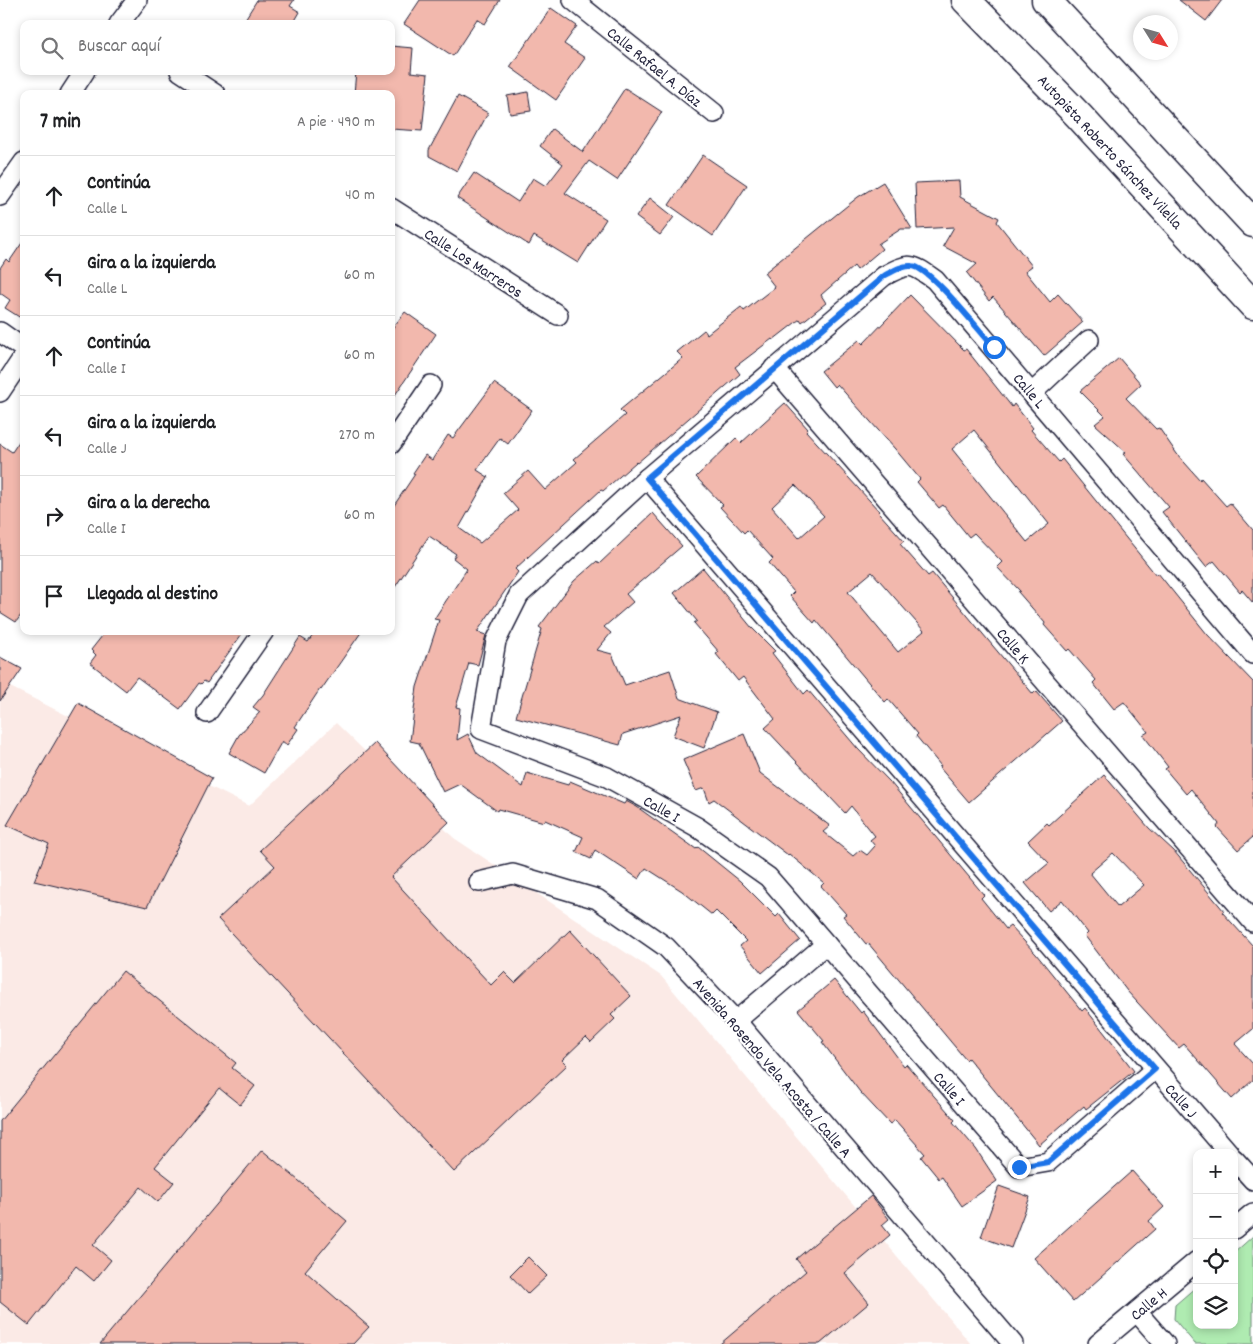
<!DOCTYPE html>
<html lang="es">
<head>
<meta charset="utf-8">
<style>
	:root { --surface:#fff; --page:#f2f2f2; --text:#202124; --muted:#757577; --line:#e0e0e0 }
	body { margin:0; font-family:Dekko,sans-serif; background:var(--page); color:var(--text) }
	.controls { position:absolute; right:15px; bottom:15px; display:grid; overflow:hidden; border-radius:10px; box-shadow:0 2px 8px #0003 }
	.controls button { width:45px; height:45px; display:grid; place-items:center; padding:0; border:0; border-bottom:1px solid var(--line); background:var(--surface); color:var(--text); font:25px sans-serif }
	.compass { position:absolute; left:1133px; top:15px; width:45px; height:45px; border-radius:50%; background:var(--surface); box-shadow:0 2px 8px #0003; rotate:127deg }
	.stop { position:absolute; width:15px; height:15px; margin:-11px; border:4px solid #1a73e8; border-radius:50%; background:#fff }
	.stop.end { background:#1a73e8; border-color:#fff; box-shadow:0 1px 5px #0008 }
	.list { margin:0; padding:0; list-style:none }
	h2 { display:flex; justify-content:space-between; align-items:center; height:65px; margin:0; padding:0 20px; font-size:21px }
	h2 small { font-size:16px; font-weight:400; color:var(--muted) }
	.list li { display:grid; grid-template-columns:32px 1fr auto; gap:15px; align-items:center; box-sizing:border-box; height:80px; padding:0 20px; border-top:1px solid var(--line) }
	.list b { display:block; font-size:19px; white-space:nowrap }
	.list p { margin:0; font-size:16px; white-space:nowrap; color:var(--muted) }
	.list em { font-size:16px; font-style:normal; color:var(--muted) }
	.icon { flex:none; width:28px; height:28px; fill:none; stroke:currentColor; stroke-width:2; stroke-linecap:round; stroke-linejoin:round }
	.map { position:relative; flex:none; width:1253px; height:1344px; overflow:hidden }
	.search { position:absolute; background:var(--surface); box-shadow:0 2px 8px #0003; left:20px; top:20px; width:375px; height:55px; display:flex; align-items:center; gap:12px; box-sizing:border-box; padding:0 18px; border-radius:10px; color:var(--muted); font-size:19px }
	.panel { position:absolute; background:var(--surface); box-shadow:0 2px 8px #0003; left:20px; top:90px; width:375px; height:545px; border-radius:10px }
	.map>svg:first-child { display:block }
	.built { fill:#fbeae6 }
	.green { fill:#afebb1; stroke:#688676 }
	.building { fill:#f2b8ad; stroke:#22223b; fill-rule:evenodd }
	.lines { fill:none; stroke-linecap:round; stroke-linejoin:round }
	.minor-casing { stroke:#22223b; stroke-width:22 }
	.highway-casing { stroke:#22223b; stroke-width:31 }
	.minor { stroke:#fff; stroke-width:19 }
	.highway { stroke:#fff; stroke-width:28 }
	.route { stroke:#1a73e8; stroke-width:6 }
	.labels { text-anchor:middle; stroke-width:4.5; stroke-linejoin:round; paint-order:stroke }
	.street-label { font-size:16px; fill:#22223b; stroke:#fff }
</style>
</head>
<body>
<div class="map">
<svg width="1253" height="1344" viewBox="0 0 1253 1344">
	<rect width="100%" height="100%" fill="#fff"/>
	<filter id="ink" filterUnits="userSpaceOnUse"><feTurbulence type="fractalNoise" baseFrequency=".02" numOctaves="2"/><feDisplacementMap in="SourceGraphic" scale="10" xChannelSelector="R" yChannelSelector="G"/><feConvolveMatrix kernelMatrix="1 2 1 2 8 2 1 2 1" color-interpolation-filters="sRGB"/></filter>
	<g filter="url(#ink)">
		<!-- built -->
		<polygon class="built" points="0,682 249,806 336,723 454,838 661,976 971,1344 0,1344"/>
		<!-- green -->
		<polygon class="green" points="1253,1236 1253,1344 1195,1344 1174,1319 1175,1305 1197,1286 1197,1325 1234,1325 1234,1253"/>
		<!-- building -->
		<g class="building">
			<polygon points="257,0 294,0 290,6 300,12 293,24 242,24"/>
			<polygon points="420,0 500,0 485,24 477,19 453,56 404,24"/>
			<polygon points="1179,0 1222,0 1206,21"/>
			<polygon points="551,8 577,26 564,44 585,58 556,100 510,67"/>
			<polygon points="391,46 413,48 411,72 428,74 422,131 391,129 391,94 354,94 356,71 391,71"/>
			<polygon points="625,88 662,112 617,180 589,161 565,193 606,219 578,263 534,236 529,245 457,198 474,173 518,202 533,178 546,186 563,164 540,146 552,129 583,152"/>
			<polygon points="528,92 531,111 510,114 507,96"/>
			<polygon points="458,96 488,113 457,171 429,156 429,150"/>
			<polygon points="703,155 747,185 713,236 669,205"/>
			<polygon points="959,181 960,197 999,218 997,222 1032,266 1025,271 1050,302 1058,294 1083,322 1044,356 993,297 989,301 967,273 977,264 943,246 954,227 917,229 915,183"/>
			<polygon points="883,182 912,229 901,229 878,244 882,249 857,270 854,266 821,295 826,303 802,322 800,319 773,340 772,339 735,367 740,374 637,463 636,462 603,491 601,490 515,569 518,572 477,632 486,635 478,665 469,663 456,707 460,708 457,740 468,734 477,753 523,787 527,773 568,785 570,781 624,804 626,801 637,807 696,849 698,847 740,881 776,917 779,914 800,940 762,973 740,946 746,941 716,911 712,915 682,891 646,868 639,879 595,850 591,859 576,852 583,837 545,820 544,822 498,809 497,811 460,784 443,792 419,743 410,741 417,687 439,620 434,619 467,569 453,558 456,554 429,536 391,593 391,510 415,474 413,473 425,455 432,460 448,435 453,438 494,383 532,410 508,444 500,438 477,470 488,477 459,528 480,543 518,510 503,493 528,471 545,490 577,462 574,459 625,415 620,410 683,358 677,352 704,330 707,334 741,307 744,311 775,287 764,273 858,197"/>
			<polygon points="650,198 674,217 660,235 636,217"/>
			<polygon points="24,240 24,320 5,308 10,300 0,293 0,268 6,259 9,262"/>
			<path d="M910 295 964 350 966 349 1012 407 1014 404 1033 428 1031 430 1059 462 1062 459 1156 575 1158 573 1207 634 1253 682V837L1238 850 1217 827 1219 824 1191 789 1186 794 1165 769 1168 767 1143 735 1148 732 1124 702 1114 709 1093 683 1096 680 1069 649 1067 651 1044 625 1045 623 1018 592 1020 591 997 567 1002 562 974 533 969 537 943 505 939 508 917 482 920 479 895 449 837 384 834 387 821 371 859 340 863 344ZM974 430 1049 524 1027 542 952 449Z"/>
			<polygon points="405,312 436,334 391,401 391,330"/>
			<polygon points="1119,358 1141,384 1126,398 1156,429 1159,428 1177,454 1200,480 1201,478 1226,506 1230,503 1253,530 1253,603 1242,590 1240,592 1214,561 1206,567 1162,512 1169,507 1123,454 1126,452 1095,424 1105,416 1080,391"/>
			<path d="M785 403 808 429 806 431 880 512 879 513 904 541 900 544 928 576 932 573 1033 694 1036 691 1062 721 969 802 939 767 941 766 916 736 918 734 888 699 885 702 816 620 814 623 790 596 794 592 769 563 773 559 747 530 744 533 720 507 723 505 696 477 736 438 741 443ZM795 485 824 516 799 538 772 507ZM872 572 924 631 898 652 848 592Z"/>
			<polygon points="24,434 24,611 16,622 0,612 0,444 12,452"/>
			<polygon points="653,513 682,546 626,594 633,602 604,627 611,633 597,650 612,654 625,685 670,670 679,698 717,712 704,748 673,736 681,715 623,734 620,745 516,717 542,629 539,627 574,581 597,561 599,564"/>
			<polygon points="703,568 752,628 775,651 772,653 804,694 808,690 858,749 890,782 984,895 981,898 1006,929 1010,926 1036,954 1082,1011 1085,1008 1134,1071 1086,1109 1084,1106 1039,1145 968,1058 966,1060 868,943 866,944 843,916 846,914 821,886 824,883 789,854 788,855 714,799 709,802 704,788 696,791 683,760 744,734 760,773 830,826 823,832 853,856 860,850 867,855 875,846 870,840 875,836 851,806 845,813 765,728 775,719 743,677 738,681 716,654 719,652 694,623 697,621 674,593"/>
			<polygon points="106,631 244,631 207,683 204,681 201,684 199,683 180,709 137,677 126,691 90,663 96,655 91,650"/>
			<polygon points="316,631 362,631 321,690 320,689 295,727 298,729 287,745 282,741 264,773 229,753 239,735 260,712 253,707 263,695 300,637 308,642"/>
			<polygon points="0,657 22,669 0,701"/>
			<polygon points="78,703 212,778 147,907 34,881 49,844 7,825"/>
			<polygon points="375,743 449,822 391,877 491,985 504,972 515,983 570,930 631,996 611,1015 615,1019 591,1042 586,1037 562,1060 567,1065 454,1172 218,919 275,866 260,850"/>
			<path d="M1104 775 1149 828 1174 851 1224 911 1222 912 1253 946V1029L1235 1044 1253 1064V1080L1232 1099 1184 1044 1179 1048 1127 991 1085 936 1088 933 1062 900 1049 911 1025 883 1049 863 1028 841 1047 823 1049 825ZM1113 853 1144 885 1118 907 1090 873Z"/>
			<polygon points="123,971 236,1063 232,1068 255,1086 240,1105 219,1088 155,1167 174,1182 158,1202 141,1187 93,1245 111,1260 94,1281 76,1266 29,1325 0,1302 0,1121"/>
			<polygon points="834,980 861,1013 863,1011 904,1066 906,1064 955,1120 953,1122 976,1149 997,1181 962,1206 942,1177 939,1179 921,1157 925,1154 895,1120 890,1124 860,1092 822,1042 824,1041 798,1010"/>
			<polygon points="262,1150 347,1221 305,1271 369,1327 353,1344 100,1344"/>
			<polygon points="1132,1171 1164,1207 1149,1221 1155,1229 1073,1302 1034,1258"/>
			<polygon points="999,1186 1030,1197 1011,1248 981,1237"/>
			<polygon points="871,1196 889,1219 882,1225 890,1235 845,1273 869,1303 820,1344 720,1344 806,1271 796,1259"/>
			<polygon points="528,1257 547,1276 528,1294 510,1275"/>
		</g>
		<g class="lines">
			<!-- minor casing -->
			<g class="minor-casing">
				<g id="minor">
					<polyline points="573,0 714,113"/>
					<polyline points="119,24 137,0"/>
					<polyline points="180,71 215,94"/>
					<polyline points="70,94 85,71"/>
					<polyline points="0,196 24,162"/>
					<polyline points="391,208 558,315"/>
					<polyline points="0,332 24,349"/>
					<polyline points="774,368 1253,922"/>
					<polyline points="0,392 24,356"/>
					<polyline points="1032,393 1089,340"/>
					<polyline points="391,444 431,385"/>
					<polyline points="647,478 1229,1153"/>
					<polyline points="207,713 264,631"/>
					<polyline points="479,882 513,874 597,899 666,947 736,1021 1013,1344"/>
					<polyline points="736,1021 826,944"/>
					<path d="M1155 1069 1048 1162 1019 1167 768 877 697 827 607 777 481 729 496 641 519 595 647 478 884 276C910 262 911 263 935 280L1253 654"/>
					<polyline points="1234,1159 1253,1180"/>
					<polyline points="1234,1229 1253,1213"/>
					<polyline points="1137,1312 1165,1344"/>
					<polyline points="1098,1344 1197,1261"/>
				</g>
			</g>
			<!-- highway casing -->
			<g class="highway-casing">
				<g id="highway">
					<polyline points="966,0 1079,116 1253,305"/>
					<polyline points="1046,0 1253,223"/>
				</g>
			</g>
			<!-- minor -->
			<use href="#minor" class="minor"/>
			<!-- highway -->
			<use href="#highway" class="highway"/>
		</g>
	</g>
	<g class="lines" filter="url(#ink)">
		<!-- route -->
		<path class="route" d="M994 347C980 332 930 267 912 266 902 265 893 271 884 276L647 478 1155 1069 1048 1162 1019 1167"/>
	</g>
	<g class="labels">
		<!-- street labels -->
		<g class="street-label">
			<text transform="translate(655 66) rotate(39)" y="6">Calle Rafael A. Díaz</text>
			<text transform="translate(1111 151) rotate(47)" y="6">Autopista Roberto Sánchez Vilella</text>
			<text transform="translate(474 262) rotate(33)" y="6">Calle Los Marreros</text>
			<text transform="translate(1030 390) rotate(50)" y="6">Calle L</text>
			<text transform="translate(1014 645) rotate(49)" y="6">Calle K</text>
			<text transform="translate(662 808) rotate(29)" y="6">Calle I</text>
			<text transform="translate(773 1067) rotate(49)" y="6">Avenida Rosendo Vela Acosta / Calle A</text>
			<text transform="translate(950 1088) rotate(49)" y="6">Calle I</text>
			<text transform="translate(1182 1100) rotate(48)" y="6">Calle J</text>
			<text transform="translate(1148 1303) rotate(-40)" y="6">Calle H</text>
		</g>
	</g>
</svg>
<div class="controls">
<button>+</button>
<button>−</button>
<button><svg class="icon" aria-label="locate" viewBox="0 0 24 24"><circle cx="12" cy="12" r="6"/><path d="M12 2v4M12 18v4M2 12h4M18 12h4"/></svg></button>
<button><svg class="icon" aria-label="layers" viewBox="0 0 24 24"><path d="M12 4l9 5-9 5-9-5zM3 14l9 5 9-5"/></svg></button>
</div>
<svg class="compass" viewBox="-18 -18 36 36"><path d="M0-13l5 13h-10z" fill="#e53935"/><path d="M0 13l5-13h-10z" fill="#757577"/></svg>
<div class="stop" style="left:994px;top:347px"></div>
<div class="stop end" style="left:1019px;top:1167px"></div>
<div class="search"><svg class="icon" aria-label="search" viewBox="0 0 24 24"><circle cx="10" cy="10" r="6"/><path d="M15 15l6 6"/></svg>Buscar aquí</div>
<section class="panel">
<h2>7 min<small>A pie · 490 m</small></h2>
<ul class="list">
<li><svg class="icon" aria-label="ahead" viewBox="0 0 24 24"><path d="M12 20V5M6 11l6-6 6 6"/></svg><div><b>Continúa</b><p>Calle L</p></div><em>40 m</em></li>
<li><svg class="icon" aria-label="left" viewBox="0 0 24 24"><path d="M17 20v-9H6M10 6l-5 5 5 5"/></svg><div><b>Gira a la izquierda</b><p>Calle L</p></div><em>60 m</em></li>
<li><svg class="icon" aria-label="ahead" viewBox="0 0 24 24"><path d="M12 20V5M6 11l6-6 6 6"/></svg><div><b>Continúa</b><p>Calle I</p></div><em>60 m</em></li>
<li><svg class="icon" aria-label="left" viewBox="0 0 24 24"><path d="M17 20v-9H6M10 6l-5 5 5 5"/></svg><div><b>Gira a la izquierda</b><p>Calle J</p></div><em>270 m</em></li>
<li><svg class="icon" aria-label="right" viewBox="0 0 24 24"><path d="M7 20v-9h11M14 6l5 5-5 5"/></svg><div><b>Gira a la derecha</b><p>Calle I</p></div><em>60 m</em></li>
<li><svg class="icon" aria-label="arrive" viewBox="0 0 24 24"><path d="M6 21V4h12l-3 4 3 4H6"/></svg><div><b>Llegada al destino</b></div></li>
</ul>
</section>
</div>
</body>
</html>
